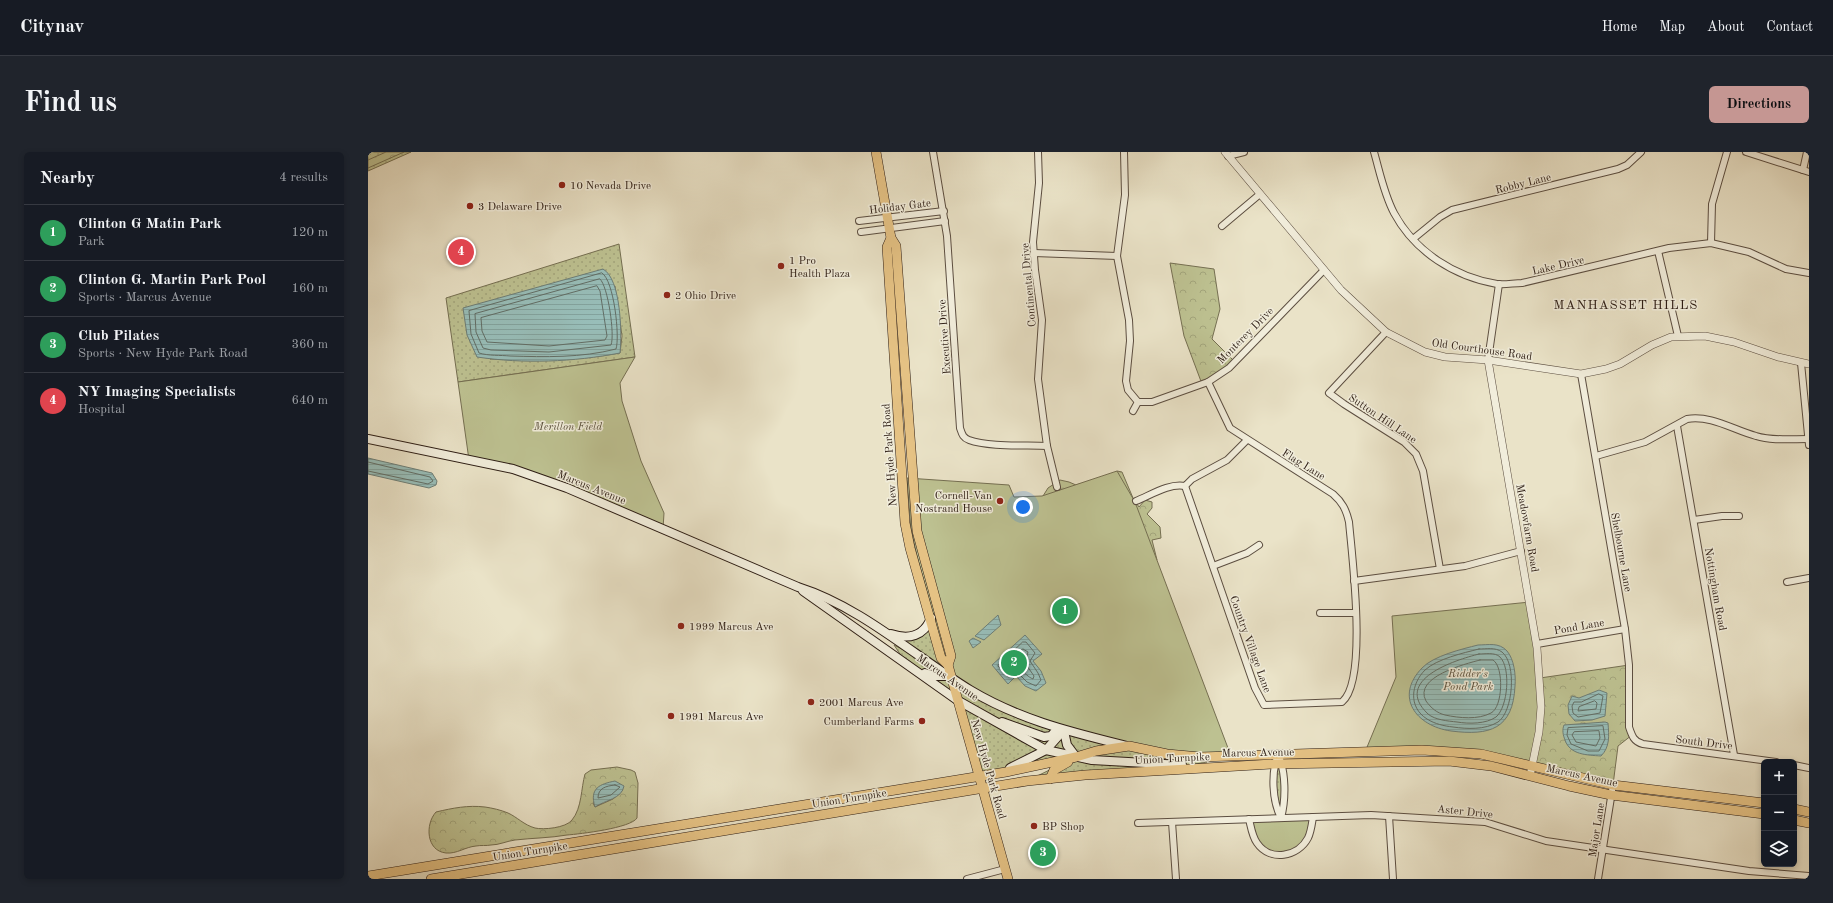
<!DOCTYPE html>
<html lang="en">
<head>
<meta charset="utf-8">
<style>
	:root { --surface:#171b24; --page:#20242c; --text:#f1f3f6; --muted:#9ea1a6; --line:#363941; --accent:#c59692 }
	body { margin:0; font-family:"Old Standard TT",serif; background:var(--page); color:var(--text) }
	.controls { position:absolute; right:12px; bottom:12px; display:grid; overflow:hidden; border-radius:6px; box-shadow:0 2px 6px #0003 }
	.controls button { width:36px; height:36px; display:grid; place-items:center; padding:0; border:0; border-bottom:1px solid var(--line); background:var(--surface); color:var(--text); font:20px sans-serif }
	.you { position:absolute; left:655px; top:355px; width:14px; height:14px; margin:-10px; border:3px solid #fff; border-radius:50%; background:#1a73e8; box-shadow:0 0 0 6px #1a73e833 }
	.badge { display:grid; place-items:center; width:26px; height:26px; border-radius:50%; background:var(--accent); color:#fff; font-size:13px; font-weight:700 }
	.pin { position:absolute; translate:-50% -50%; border:2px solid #fff; box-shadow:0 1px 4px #0006 }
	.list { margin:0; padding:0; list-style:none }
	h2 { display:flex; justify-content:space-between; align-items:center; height:52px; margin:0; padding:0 16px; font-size:17px }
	h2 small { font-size:13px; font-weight:400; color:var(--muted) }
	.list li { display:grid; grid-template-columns:26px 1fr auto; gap:12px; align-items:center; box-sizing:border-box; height:56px; padding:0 16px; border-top:1px solid var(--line) }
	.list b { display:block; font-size:15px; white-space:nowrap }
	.list p { margin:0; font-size:13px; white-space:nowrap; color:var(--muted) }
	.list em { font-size:13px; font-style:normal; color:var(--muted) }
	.icon { flex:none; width:22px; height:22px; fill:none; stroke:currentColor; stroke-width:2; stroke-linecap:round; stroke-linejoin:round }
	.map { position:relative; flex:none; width:1441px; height:727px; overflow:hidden; border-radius:6px }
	header { display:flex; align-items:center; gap:24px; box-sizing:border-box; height:56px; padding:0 20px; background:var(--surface); border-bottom:1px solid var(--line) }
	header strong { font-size:19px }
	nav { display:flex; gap:22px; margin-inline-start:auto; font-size:14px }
	.intro { display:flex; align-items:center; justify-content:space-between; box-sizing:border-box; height:96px; padding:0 24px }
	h1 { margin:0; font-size:28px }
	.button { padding:10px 18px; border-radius:6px; background:var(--accent); color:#111; font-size:14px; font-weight:700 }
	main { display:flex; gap:24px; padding:0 24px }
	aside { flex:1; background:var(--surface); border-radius:6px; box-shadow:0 2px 6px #0003 }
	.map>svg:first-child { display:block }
	.grass { fill:url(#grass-dots); stroke:#756f52; fill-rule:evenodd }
	.forest { fill:url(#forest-crowns); stroke:#756f52; fill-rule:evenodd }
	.park { fill:#bdc191; stroke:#756f52 }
	.water { fill:url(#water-rules); stroke:#6d7e77 }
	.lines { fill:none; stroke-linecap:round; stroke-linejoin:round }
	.shore { stroke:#626e66; stroke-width:1 }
	.minor-casing { stroke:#5c4e41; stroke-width:8 }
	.tertiary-casing { stroke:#5c4e41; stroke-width:8 }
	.secondary-casing { stroke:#2d1d14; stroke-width:10 }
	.primary-casing { stroke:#2d1d14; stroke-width:10 }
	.minor { stroke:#f1eddb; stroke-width:6 }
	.tertiary { stroke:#f1eddb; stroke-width:7 }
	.secondary { stroke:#f1eddb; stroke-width:8 }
	.primary { stroke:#e5c284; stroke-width:9 }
	.poi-dot { fill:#8f2418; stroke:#f1eddb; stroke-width:1.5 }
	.labels { text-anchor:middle; stroke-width:3; stroke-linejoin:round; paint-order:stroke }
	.street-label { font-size:11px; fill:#2d1d14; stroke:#f1eddb }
	.poi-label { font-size:11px; fill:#2d1d14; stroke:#f1eddb; text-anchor:start }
	.park-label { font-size:11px; font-style:italic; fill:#584e3a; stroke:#f1eddb }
	.quarter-label { font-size:13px; letter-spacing:1px; fill:#2d1d14; stroke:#f1eddb }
</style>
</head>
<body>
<header>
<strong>Citynav</strong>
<nav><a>Home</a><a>Map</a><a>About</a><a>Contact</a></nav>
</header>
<div class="intro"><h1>Find us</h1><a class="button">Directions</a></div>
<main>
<aside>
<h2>Nearby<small>4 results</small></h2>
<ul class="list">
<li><span class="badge" style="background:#2e9e5b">1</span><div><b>Clinton G Matin Park</b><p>Park</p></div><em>120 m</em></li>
<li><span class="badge" style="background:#2e9e5b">2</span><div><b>Clinton G. Martin Park Pool</b><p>Sports · Marcus Avenue</p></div><em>160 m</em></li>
<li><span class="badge" style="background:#2e9e5b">3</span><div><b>Club Pilates</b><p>Sports · New Hyde Park Road</p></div><em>360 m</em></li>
<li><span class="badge" style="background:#e0444e">4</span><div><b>NY Imaging Specialists</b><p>Hospital</p></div><em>640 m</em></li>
</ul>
</aside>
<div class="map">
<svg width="1441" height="727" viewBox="0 0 1441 727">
	<defs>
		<pattern id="grass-dots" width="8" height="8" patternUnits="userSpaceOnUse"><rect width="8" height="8" fill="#bdc191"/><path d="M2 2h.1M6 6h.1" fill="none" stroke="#a3a57c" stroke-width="1.8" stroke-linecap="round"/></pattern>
		<pattern id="forest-crowns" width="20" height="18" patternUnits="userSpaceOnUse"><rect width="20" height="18" fill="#bdc191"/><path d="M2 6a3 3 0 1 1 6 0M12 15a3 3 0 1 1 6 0" fill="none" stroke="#a3a57c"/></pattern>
		<pattern id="water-rules" width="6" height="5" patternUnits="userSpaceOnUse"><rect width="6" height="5" fill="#98beb9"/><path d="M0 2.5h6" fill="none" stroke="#83a39e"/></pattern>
	</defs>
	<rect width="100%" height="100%" fill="#eae3c8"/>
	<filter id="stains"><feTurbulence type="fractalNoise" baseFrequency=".005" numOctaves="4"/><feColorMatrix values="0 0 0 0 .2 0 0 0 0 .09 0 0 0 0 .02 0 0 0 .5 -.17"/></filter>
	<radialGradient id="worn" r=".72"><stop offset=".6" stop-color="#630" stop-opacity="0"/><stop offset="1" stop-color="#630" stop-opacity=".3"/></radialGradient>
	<!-- grass -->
	<g class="grass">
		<polygon points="0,0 43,0 0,19"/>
		<path d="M251 92 267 205 90 230 78 146ZM247 134 254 184 252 201C208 209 167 209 122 207Z"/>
		<polygon points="560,474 821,604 839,610 823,613 788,615 659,629 706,606 611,625 589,548 538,511 526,493 561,511 528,484 543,485"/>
		<polygon points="906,612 915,612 913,666 907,654"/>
	</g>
	<!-- forest -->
	<g class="forest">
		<polygon points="18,0 36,0 0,16 0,8"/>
		<polygon points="802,111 846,117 852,157 844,187 867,210 834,232 816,184"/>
		<polygon points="749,319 754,320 765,346 771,355 777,348 784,350 784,356 779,362 792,375 793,386 784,388 789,408 675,344 680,336 692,328 701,330 708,333 745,323"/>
		<polygon points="1261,513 1264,583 1250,594 1245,633 1164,614 1172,526"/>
		<path d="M249 615 263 618 267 620 270 631 269 666C263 676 212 682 199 683 182 686 164 686 147 688 139 689 131 693 123 693 118 694 113 693 108 694 97 695 89 702 78 701 58 699 57 672 68 660 85 656 100 653 117 655 124 656 133 658 140 661 149 665 156 673 167 676 175 678 198 676 204 668 214 656 213 636 217 622L223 618ZM255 638 245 647 227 655 225 651Z"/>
	</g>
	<!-- park -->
	<g class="park">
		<polygon points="267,205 252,231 254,249 273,309 296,361 295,377 199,336 101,308 90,230"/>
		<polygon points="749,319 767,350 863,604 821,604 671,571 582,524 549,404 543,377 539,326 641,333 646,345 674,344"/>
		<polygon points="1162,450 1173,555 1164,614 1113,602 997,600 1028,525 1024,464"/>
		<polygon points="945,665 936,692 915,703 893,695 881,667"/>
	</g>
	<!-- water -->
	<g class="water">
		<path d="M235 117C253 127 254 181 252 201 205 210 156 212 109 205L99 183 95 156Z"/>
		<polygon points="0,306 64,321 69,329 68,333 61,336 0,322"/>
		<polygon points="630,463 633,473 616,488 607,484"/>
		<polygon points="657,483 674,502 665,509 673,519 678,531 668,539 657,534 648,524 640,532 624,513"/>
		<polygon points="605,486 613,490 605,496 601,489"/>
		<path d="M1110 493C1120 493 1131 490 1139 499 1146 507 1148 523 1147 534 1145 577 1122 584 1083 579 1048 574 1026 545 1054 516 1065 504 1094 497 1110 493Z"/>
		<polygon points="1231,538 1239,541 1237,564 1224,568 1207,569 1201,562 1200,553 1204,544 1211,546"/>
		<path d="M1237 570 1240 571C1241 584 1242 595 1233 604 1219 603 1202 603 1197 588 1195 583 1194 578 1196 573Z"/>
		<path d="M247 629 256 634C254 647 237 648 227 655 221 636 232 632 247 629Z"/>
	</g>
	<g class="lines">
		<!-- shore -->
		<g class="shore">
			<path d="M234 121C246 128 252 185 248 197 213 206 177 205 142 204 132 203 121 204 111 201L103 182 101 159Z"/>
			<path d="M232 127C240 134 247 183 243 193L181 200 123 198 115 196 108 180 107 162Z"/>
			<polygon points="229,134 232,139 239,184 237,188 181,194 119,190 114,179 113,166"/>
			<polyline points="0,310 62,325 65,329 60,332 0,319"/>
			<polygon points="655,490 658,490 667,501 662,509 670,521 673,528 668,534 659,530 650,521 640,525 630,514"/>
			<path d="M655 497 660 500 657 511 666 524 665 527C655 523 654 512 641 518L637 515Z"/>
			<path d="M1111 497C1119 497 1127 495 1134 500 1149 512 1145 560 1130 570 1117 578 1099 577 1085 575 1076 574 1067 572 1059 567 1040 555 1043 532 1057 518 1069 507 1095 501 1111 497Z"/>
			<path d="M1111 502C1117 502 1127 500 1132 505 1143 516 1140 555 1128 565 1118 572 1101 572 1089 570 1080 569 1067 568 1060 562 1024 528 1087 508 1111 502Z"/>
			<path d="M1112 508H1125C1136 515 1135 555 1123 561 1110 568 1091 566 1077 563 1069 561 1063 556 1058 549 1045 525 1097 512 1112 508Z"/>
			<polygon points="1231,542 1235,544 1232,561 1210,565 1205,561 1204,554 1206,550 1213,550"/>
			<polygon points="1227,549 1229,551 1228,557 1210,559 1211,555"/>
			<polygon points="1235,574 1237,587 1231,599 1220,599 1203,592 1199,583 1200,576"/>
			<polygon points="1231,579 1232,586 1228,594 1208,590 1204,583 1206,580"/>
			<path d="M247 633 252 635 243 643 230 646C230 636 238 634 247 633Z"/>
		</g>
		<!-- minor casing -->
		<g class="minor-casing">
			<g id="minor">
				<path d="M565 0 579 84 592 276C594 282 595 286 601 288 620 295 657 293 679 294"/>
				<polyline points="670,0 671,31 665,90 667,118 674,168 670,227 679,294 689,335"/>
				<polyline points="756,0 757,43 749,104 761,168 762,189 758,229 760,238 770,250 784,250 840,230 861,216 956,118"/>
				<path d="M1006 0C1012 21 1016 42 1026 61 1047 100 1087 125 1129 132 1137 133 1146 131 1154 131L1301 96 1343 91 1381 100 1418 117 1441 121"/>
				<polyline points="1378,0 1441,20"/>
				<polyline points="860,4 876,0"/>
				<polyline points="1435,18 1439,0"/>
				<polyline points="491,69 576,59"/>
				<polyline points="854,74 892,42"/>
				<polyline points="493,80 577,69"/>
				<polyline points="1045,87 1072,65 1084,58 1250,17 1259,13 1273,0"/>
				<polyline points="1343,91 1344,52 1359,0"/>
				<polyline points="1290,99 1310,184"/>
				<polyline points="666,101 749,104"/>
				<polyline points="1018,180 961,241 976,252 1036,290 1048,302 1055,319 1072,417"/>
				<polyline points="1120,208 1131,132"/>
				<polyline points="1433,211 1441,293"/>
				<path d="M1213 222 1257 477 1261 513V575C1264 584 1266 590 1275 592L1408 610"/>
				<polyline points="765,259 770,250"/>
				<polyline points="1309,274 1366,603"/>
				<path d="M1228 304 1277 290 1319 267C1344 263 1365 278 1388 284 1404 289 1423 287 1440 287"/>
				<path d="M817 334 887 536 896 553 974 550C1000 529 984 404 981 370 978 357 974 350 965 342L862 276 840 230"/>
				<path d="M768 349C783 343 801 331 817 334L824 327 859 308 879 288"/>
				<polyline points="1326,368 1354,364 1371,364"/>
				<polyline points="845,414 879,401 891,393"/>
				<polyline points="986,429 1097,414 1153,399"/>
				<polyline points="1419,430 1441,426"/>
				<polyline points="952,461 987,461"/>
				<polyline points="1169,492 1257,477"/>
				<path d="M910 602C918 620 918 647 913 666 904 648 903 621 910 602Z"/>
				<polyline points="1426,613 1441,616"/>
				<polyline points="1021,664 1025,727"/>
				<path d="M881 667C883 675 884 684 889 691 902 710 930 705 940 686 943 680 944 671 945 665"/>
				<polyline points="804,670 808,727"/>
				<polyline points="770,671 1003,663 1117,670 1178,689 1381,719 1441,724"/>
				<polyline points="599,727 637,717"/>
				<polyline points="1230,727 1245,633"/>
			</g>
		</g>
		<!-- tertiary casing -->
		<g class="tertiary-casing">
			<g id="tertiary">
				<polyline points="857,0 973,138 1018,180 1057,200 1077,205 1120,208 1213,222 1238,217 1252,212 1284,193 1303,185 1337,184 1366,190 1410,205 1441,212"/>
				<polyline points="1120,208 1169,496 1173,555 1171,580 1162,624"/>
			</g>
		</g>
		<!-- secondary casing -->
		<g class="secondary-casing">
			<g id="secondary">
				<path d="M0 287 145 317 199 336 430 435C493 455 545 503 602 538 652 568 703 580 759 594"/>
				<polyline points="435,439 589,548 678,598 724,608 814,613"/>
				<path d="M523 482C541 488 556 484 563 466"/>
				<polyline points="557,521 566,524 582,524"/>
				<polyline points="634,570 676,585 683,584 689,577"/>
				<polyline points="696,579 699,593 708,605"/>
				<polyline points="642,616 678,598 694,580"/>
			</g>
		</g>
		<!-- primary casing -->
		<g class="primary-casing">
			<g id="primary">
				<polyline points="508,0 523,86 528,94 549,379 583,504 580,513"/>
				<polyline points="523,86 519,95 537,371 542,396 573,506 580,513 640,727"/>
				<polyline points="682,627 686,618 700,610"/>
				<polyline points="1426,657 1441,660"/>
				<polyline points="1426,668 1441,671"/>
				<polyline points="0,724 638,620 708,605 728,599 761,594 799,602 832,605 1054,598 1113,602 1245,633 1396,651"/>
				<polyline points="63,727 659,629 717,623 906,612 1081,609 1123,614 1201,634 1243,643 1396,662"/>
			</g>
		</g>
		<!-- minor -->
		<use href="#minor" class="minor"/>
		<!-- tertiary -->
		<use href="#tertiary" class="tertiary"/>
		<!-- secondary -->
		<use href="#secondary" class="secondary"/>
		<!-- primary -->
		<use href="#primary" class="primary"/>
	</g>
	<!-- markers -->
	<g class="poi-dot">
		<circle cx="194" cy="33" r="4"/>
		<circle cx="102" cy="54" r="4"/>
		<circle cx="413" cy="114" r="4"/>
		<circle cx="299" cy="143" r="4"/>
		<circle cx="632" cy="349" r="4"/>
		<circle cx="313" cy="474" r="4"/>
		<circle cx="443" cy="550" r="4"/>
		<circle cx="303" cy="564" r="4"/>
		<circle cx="554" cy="569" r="4"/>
		<circle cx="666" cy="674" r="4"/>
	</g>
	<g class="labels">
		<!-- street labels -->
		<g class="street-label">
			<text transform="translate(1155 31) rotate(-14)" y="4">Robby Lane</text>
			<text transform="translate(532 54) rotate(-7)" y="4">Holiday Gate</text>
			<text transform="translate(1190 113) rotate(-13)" y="4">Lake Drive</text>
			<text transform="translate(660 133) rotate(-95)" y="4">Continental Drive</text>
			<text transform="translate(877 183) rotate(-45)" y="4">Monterey Drive</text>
			<text transform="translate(576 185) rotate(-94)" y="4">Executive Drive</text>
			<text transform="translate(1114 197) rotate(8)" y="4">Old Courthouse Road</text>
			<text transform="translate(1015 266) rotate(34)" y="4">Sutton Hill Lane</text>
			<text transform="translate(521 303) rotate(-94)" y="4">New Hyde Park Road</text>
			<text transform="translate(936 312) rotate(32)" y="4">Flag Lane</text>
			<text transform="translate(224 335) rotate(22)" y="4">Marcus Avenue</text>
			<text transform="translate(1160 376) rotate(80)" y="4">Meadowfarm Road</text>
			<text transform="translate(1254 400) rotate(80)" y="4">Shelbourne Lane</text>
			<text transform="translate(1348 437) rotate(80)" y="4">Nottingham Road</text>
			<text transform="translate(1211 474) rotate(-10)" y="4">Pond Lane</text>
			<text transform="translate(883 492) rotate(70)" y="4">Country Village Lane</text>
			<text transform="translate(580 525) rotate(35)" y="4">Marcus Avenue</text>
			<text transform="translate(1336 590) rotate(7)" y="4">South Drive</text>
			<text transform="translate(890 600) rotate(-1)" y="4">Marcus Avenue</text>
			<text transform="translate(804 606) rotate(-3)" y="4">Union Turnpike</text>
			<text transform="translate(621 617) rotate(74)" y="4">New Hyde Park Road</text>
			<text transform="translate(1214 623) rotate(12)" y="4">Marcus Avenue</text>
			<text transform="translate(481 646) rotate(-9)" y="4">Union Turnpike</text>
			<text transform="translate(1097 659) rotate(6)" y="4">Aster Drive</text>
			<text transform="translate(1228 678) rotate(-81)" y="4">Major Lane</text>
			<text transform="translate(162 699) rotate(-9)" y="4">Union Turnpike</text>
		</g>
		<!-- poi labels -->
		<g class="poi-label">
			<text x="202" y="37">10 Nevada Drive</text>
			<text x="110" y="58">3 Delaware Drive</text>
			<text x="421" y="112">1 Pro<tspan x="421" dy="13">Health Plaza</tspan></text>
			<text x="307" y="147">2 Ohio Drive</text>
			<text x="624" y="347" text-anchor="end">Cornell-Van<tspan x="624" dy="13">Nostrand House</tspan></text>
			<text x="321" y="478">1999 Marcus Ave</text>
			<text x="451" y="554">2001 Marcus Ave</text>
			<text x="311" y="568">1991 Marcus Ave</text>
			<text x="546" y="573" text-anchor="end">Cumberland Farms</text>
			<text x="674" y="678">BP Shop</text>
		</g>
		<!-- park labels -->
		<g class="park-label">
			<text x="200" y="278">Merillon Field</text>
			<text x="1100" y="525">Ridder's<tspan x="1100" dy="13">Pond Park</tspan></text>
		</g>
		<!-- quarter labels -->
		<g class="quarter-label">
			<text x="1258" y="157">MANHASSET HILLS</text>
		</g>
	</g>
	<rect width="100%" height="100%" filter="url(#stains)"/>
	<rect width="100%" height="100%" fill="url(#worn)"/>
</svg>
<div class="controls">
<button>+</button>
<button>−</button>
<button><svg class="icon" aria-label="layers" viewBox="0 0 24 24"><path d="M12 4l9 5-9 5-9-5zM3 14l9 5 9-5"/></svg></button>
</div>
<div class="you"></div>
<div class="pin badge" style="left:697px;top:459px;background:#2e9e5b">1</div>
<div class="pin badge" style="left:646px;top:511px;background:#2e9e5b">2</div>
<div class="pin badge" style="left:675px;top:701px;background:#2e9e5b">3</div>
<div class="pin badge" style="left:93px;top:100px;background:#e0444e">4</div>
</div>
</main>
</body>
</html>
